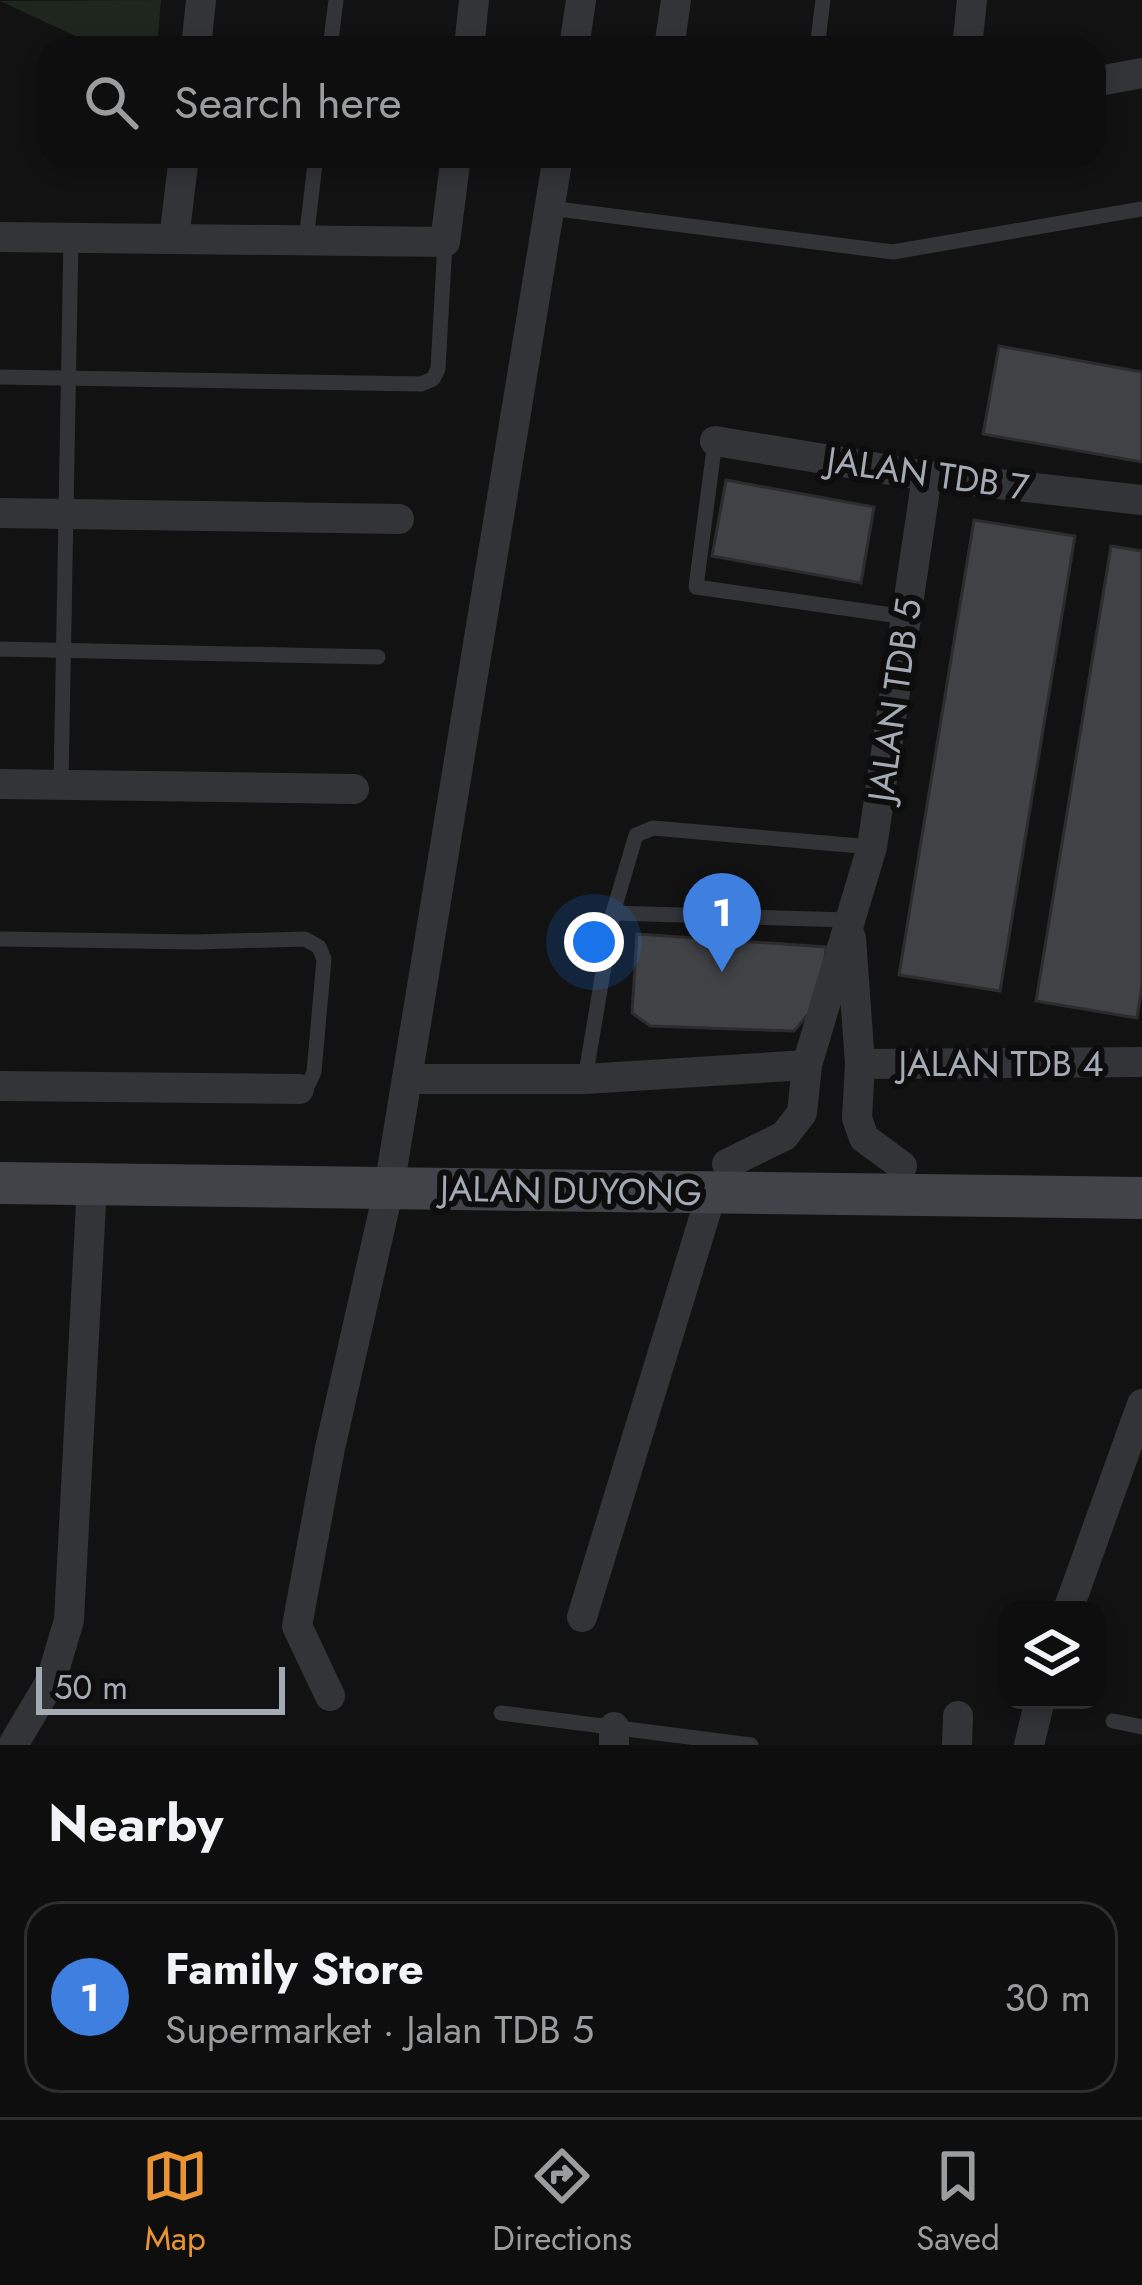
<!DOCTYPE html>
<html lang="en">
<head>
<meta charset="utf-8">
<style>
	:root { --surface:#0e0e0e; --page:#171717; --text:#f1f3f6; --muted:#9b9c9e; --line:#2e2e2e; --accent:#e99434 }
	body { margin:0; font-family:Jost,sans-serif; background:var(--page); color:var(--text) }
	.controls { position:absolute; right:36px; bottom:36px; display:grid; overflow:hidden; border-radius:24px; box-shadow:0 6px 18px #0003 }
	.controls button { width:108px; height:108px; display:grid; place-items:center; padding:0; border:0; border-bottom:3px solid var(--line); background:var(--surface); color:var(--text); font:60px sans-serif }
	.scale { position:absolute; left:36px; bottom:30px; width:249px; box-sizing:border-box; padding-left:12px; border:6px solid #a4aab3; border-top:0; font-size:33px; line-height:42px; white-space:nowrap; color:#a4aab3; -webkit-text-stroke:9px #0d0d0e; paint-order:stroke }
	.you { position:absolute; left:594px; top:942px; width:42px; height:42px; margin:-30px; border:9px solid #fff; border-radius:50%; background:#1a73e8; box-shadow:0 0 0 18px #1a73e833 }
	.badge { display:grid; place-items:center; width:78px; height:78px; border-radius:50%; background:var(--accent); color:#fff; font-size:39px; font-weight:700 }
	.pin { position:absolute; translate:-50% -99px; filter:drop-shadow(0 3px 6px #0008) }
	.pin::after { content:''; position:absolute; top:63px; width:42px; height:36px; background:inherit; clip-path:polygon(0 0,100% 0,50% 100%) }
	.list { margin:0; padding:0; list-style:none }
	h2 { display:flex; justify-content:space-between; align-items:center; height:156px; margin:0; padding:0 48px; font-size:51px }
	h2 small { font-size:39px; font-weight:400; color:var(--muted) }
	.list li { display:grid; grid-template-columns:78px 1fr auto; gap:36px; align-items:center; box-sizing:border-box; height:192px; margin:0 24px 24px; padding:0 24px; border:3px solid var(--line); border-radius:36px }
	.list b { display:block; font-size:45px; white-space:nowrap }
	.list p { margin:0; font-size:39px; white-space:nowrap; color:var(--muted) }
	.list em { font-size:39px; font-style:normal; color:var(--muted) }
	.icon { flex:none; width:66px; height:66px; fill:none; stroke:currentColor; stroke-width:2; stroke-linecap:round; stroke-linejoin:round }
	.map { position:relative; flex:none; width:1142px; height:1745px; overflow:hidden }
	.search { position:absolute; background:var(--surface); box-shadow:0 6px 18px #0003; left:36px; right:36px; top:36px; height:132px; display:flex; align-items:center; gap:30px; box-sizing:border-box; padding:0 42px; border-radius:36px; color:var(--muted); font-size:45px }
	.sheet { height:372px; background:var(--surface) }
	nav { display:flex; justify-content:space-around; align-items:center; box-sizing:border-box; height:168px; border-top:3px solid var(--line); background:var(--surface); font-size:33px; color:var(--muted) }
	nav a { display:grid; justify-items:center; gap:6px }
	nav .on { color:var(--accent) }
	.map>svg:first-child { display:block }
	.green { fill:#1e261e }
	.building { fill:#414246; stroke:#2c2c2f; stroke-width:3 }
	.lines { fill:none; stroke-linecap:round; stroke-linejoin:round }
	.lane { stroke:#333438; stroke-width:15 }
	.street { stroke:#333438; stroke-width:30 }
	.secondary { stroke:#414348; stroke-width:42 }
	.labels { text-anchor:middle; stroke-width:12; stroke-linejoin:round; paint-order:stroke }
	.street-label { font-size:36px; fill:#a4aab3; stroke:#0d0d0e }
</style>
</head>
<body>
<div class="map">
<svg width="1142" height="1745" viewBox="0 0 1142 1745">
	<rect width="100%" height="100%" fill="#121213"/>
	<!-- green -->
	<polygon class="green" points="161,0 157,48 101,48 0,1"/>
	<!-- building -->
	<g class="building">
		<polygon points="999,346 1142,372 1142,462 983,434"/>
		<polygon points="726,480 874,507 861,583 712,556"/>
		<polygon points="974,520 1075,536 1000,991 899,975"/>
		<polygon points="1111,546 1142,551 1142,985 1137,1018 1036,1001"/>
		<polygon points="637,934 826,947 822,998 794,1031 650,1026 632,1013"/>
	</g>
	<g class="lines">
		<!-- lane -->
		<g class="lane">
			<polyline points="330,48 336,0"/>
			<polyline points="817,48 823,0"/>
			<polyline points="550,208 893,252 1142,209"/>
			<polyline points="306,240 316,156"/>
			<polyline points="0,377 421,384 433,379 438,369 445,242"/>
			<polyline points="715,441 696,587 906,617"/>
			<polyline points="0,649 378,657"/>
			<polyline points="61,785 71,238"/>
			<polyline points="613,913 849,920"/>
			<polyline points="0,939 197,942 305,939 319,947 324,959 314,1072 309,1083 299,1089"/>
			<polyline points="585,1079 613,913 636,835 653,828 872,847"/>
			<polyline points="501,1713 751,1745"/>
			<polyline points="1113,1721 1142,1727"/>
		</g>
		<!-- street -->
		<g class="street">
			<polyline points="196,48 201,0"/>
			<polyline points="469,48 474,0"/>
			<polyline points="574,48 581,0"/>
			<polyline points="669,48 676,0"/>
			<polyline points="967,48 972,0"/>
			<polyline points="1094,82 1142,73"/>
			<polyline points="0,237 445,242 456,156"/>
			<polyline points="174,239 184,156"/>
			<polyline points="715,441 927,476 1142,500"/>
			<polyline points="0,513 399,519"/>
			<polyline points="0,784 354,789"/>
			<polyline points="851,938 860,1064 857,1118 864,1138 902,1166"/>
			<polyline points="860,1064 1142,1062"/>
			<polyline points="407,1079 585,1079 807,1065"/>
			<polyline points="0,1086 299,1089"/>
			<polyline points="727,1164 784,1136 802,1113 807,1065 872,847 927,476"/>
			<polyline points="1068,1610 1142,1404"/>
			<polyline points="582,1617 712,1192"/>
			<polyline points="330,1696 297,1626 330,1448 389,1188 558,156"/>
			<polyline points="13,1745 51,1681 69,1620 92,1184"/>
			<polyline points="614,1745 614,1727"/>
			<polyline points="957,1745 958,1716"/>
			<polyline points="1029,1745 1040,1700"/>
		</g>
		<!-- secondary -->
		<polyline class="secondary" points="0,1183 1142,1198"/>
	</g>
	<g class="labels">
		<!-- street labels -->
		<g class="street-label">
			<text transform="translate(928 473) rotate(8)" y="13">JALAN TDB 7</text>
			<text transform="translate(894 700) rotate(-82)" y="13">JALAN TDB 5</text>
			<text x="1001" y="1076">JALAN TDB 4</text>
			<text transform="translate(571 1190) rotate(1)" y="13">JALAN DUYONG</text>
		</g>
	</g>
</svg>
<div class="controls">
<button><svg class="icon" aria-label="layers" viewBox="0 0 24 24"><path d="M12 4l9 5-9 5-9-5zM3 14l9 5 9-5"/></svg></button>
</div>
<div class="scale">50 m</div>
<div class="you"></div>
<div class="pin badge" style="left:722px;top:972px;background:#3f7fe0">1</div>
<div class="search"><svg class="icon" aria-label="search" viewBox="0 0 24 24"><circle cx="10" cy="10" r="6"/><path d="M15 15l6 6"/></svg>Search here</div>
</div>
<section class="sheet">
<h2>Nearby<small></small></h2>
<ul class="list">
<li><span class="badge" style="background:#3f7fe0">1</span><div><b>Family Store</b><p>Supermarket · Jalan TDB 5</p></div><em>30 m</em></li>
</ul>
</section>
<nav>
<a class="on"><svg class="icon" aria-label="map" viewBox="0 0 24 24"><path d="M3 6l6-2 6 2 6-2v14l-6 2-6-2-6 2zM9 4v14M15 6v14"/></svg>Map</a>
<a><svg class="icon" aria-label="directions" viewBox="0 0 24 24"><path d="M12 3l9 9-9 9-9-9zM9 14v-3h6M13 9l2 2-2 2"/></svg>Directions</a>
<a><svg class="icon" aria-label="saved" viewBox="0 0 24 24"><path d="M7 4h10v16l-5-4-5 4z"/></svg>Saved</a>
</nav>
</body>
</html>
